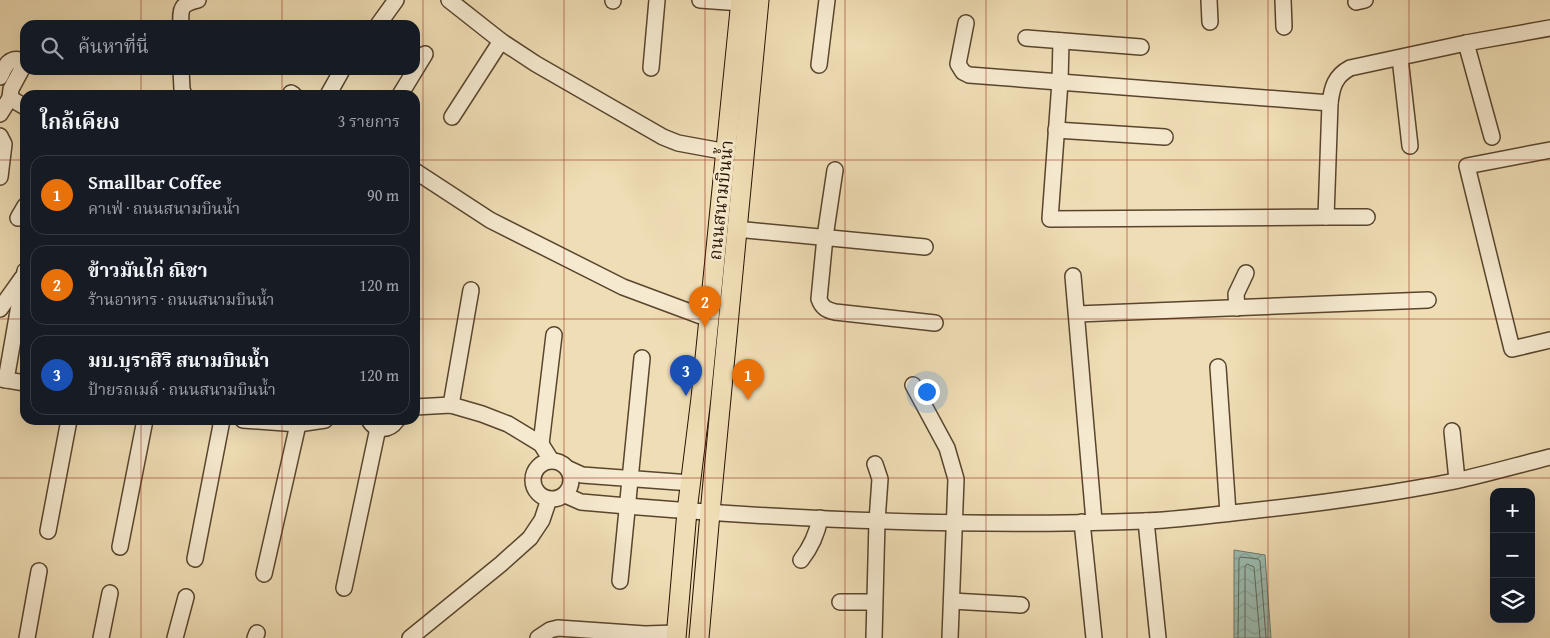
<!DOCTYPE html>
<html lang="th">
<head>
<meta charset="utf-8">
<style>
	:root { --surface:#171b24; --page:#242831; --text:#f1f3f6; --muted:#9ea1a6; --line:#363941; --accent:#db2777 }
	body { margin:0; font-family:"Gentium Book Plus","Noto Serif Thai",serif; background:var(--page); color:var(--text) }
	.controls { position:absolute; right:15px; bottom:15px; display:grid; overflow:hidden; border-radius:10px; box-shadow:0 5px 20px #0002 }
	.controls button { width:45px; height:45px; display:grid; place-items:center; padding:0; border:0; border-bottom:1px solid var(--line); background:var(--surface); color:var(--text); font:25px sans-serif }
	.you { position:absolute; left:926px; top:391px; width:18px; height:18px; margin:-12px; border:4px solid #fff; border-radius:50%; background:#1a73e8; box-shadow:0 0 0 8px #1a73e833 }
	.badge { display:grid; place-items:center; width:32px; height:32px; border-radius:50%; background:var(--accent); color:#fff; font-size:16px; font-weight:700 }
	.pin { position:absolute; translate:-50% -41px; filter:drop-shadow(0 1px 2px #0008) }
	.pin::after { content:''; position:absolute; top:26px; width:18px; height:15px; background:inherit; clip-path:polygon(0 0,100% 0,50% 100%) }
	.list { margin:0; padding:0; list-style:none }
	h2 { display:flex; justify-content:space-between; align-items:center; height:65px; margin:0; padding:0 20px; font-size:21px }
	h2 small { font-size:16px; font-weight:400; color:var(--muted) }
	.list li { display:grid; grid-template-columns:32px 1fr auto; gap:15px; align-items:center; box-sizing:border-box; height:80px; margin:0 10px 10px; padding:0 10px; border:1px solid var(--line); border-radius:15px }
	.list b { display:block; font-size:19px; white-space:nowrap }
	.list p { margin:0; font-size:16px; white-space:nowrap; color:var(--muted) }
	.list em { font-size:16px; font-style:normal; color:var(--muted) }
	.icon { flex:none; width:28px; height:28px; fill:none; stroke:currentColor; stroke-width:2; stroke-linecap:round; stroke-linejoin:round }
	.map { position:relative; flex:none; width:1550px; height:638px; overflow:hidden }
	.search { position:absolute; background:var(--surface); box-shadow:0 5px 20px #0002; left:20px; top:20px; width:400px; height:55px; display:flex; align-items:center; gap:12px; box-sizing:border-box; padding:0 18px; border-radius:15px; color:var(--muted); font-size:19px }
	.panel { position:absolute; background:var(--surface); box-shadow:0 5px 20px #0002; left:20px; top:90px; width:400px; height:335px; border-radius:15px }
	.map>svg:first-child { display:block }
	.water { fill:url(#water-waves); stroke:#6c776a }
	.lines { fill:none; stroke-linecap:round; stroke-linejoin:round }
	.shore { stroke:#606658; stroke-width:1 }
	.minor-casing { stroke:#59452d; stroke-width:18 }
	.major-casing { stroke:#271200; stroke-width:21 }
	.minor { stroke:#f5e9cf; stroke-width:15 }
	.major { stroke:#efddb5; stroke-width:19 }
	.grid { fill:none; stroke:#8f2418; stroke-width:1; stroke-opacity:0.55 }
	.labels { text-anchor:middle; stroke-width:4.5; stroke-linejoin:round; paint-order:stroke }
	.street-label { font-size:18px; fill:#271200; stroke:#f5e9cf }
</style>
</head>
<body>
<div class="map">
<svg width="1550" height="638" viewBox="0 0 1550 638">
	<defs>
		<pattern id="water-waves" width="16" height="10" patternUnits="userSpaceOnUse" patternTransform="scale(1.25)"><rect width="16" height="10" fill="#9abbb0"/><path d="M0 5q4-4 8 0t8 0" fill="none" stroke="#85a096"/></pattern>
	</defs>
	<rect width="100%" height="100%" fill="#efddb5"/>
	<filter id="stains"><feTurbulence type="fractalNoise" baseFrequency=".004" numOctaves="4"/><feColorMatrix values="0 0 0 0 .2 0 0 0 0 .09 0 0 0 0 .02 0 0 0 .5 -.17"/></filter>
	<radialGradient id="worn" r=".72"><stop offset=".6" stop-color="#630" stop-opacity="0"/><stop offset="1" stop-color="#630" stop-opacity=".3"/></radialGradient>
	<!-- water -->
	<polygon class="water" points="1234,550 1265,555 1271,638 1234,638"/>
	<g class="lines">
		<!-- shore -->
		<g class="shore">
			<polyline points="1238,638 1239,559 1241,557 1258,559 1260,561 1266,638"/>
			<polyline points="1245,638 1245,566 1247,564 1254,567 1260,638"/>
		</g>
		<!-- minor casing -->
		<g class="minor-casing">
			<g id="minor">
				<polyline points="449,0 501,41 536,64 663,137 678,143 727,152"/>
				<polyline points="700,0 741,3"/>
				<polyline points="1209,0 1210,22"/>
				<polyline points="1283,0 1284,27"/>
				<polyline points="613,1 613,0"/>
				<polyline points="1356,2 1365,0"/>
				<path d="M966 23 958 64 963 72 969 75 1330 103C1332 87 1335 76 1350 68L1466 43 1550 28"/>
				<path d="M181 25C180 8 181 4 198 0"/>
				<polyline points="378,25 396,0"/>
				<polyline points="1026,38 1141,47"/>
				<polyline points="1061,41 1060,82 1050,219 1326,217 1330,103"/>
				<polyline points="1466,43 1492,137"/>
				<polyline points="1400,58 1410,146"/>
				<polyline points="819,65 827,0"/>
				<polyline points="651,68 657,0"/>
				<polyline points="181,70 182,89 184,95"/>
				<path d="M0 77C5 67 8 57 21 60L24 65 11 89 10 98 25 107"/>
				<polyline points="291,93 294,95"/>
				<polyline points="328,95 342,70"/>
				<polyline points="400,95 425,54"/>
				<polyline points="0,114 10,98"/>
				<polyline points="452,117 501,41"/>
				<polyline points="1056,130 1165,137"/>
				<polyline points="0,136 4,144 0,177"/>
				<polyline points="1550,150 1467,166 1512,349 1550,340"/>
				<path d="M835 170 825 237 819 299C822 308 827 310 835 312L935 323"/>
				<polyline points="415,171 490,220 623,287 709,319"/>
				<polyline points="1326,217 1367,217"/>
				<polyline points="18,218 25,206"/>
				<polyline points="736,229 925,247"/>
				<polyline points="1073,276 1094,521"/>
				<polyline points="1237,308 1236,294 1246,273"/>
				<polyline points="0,309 22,278"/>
				<polyline points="1077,314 1428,300"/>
				<polyline points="1218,367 1228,513"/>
				<polyline points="0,379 25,383"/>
				<polyline points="6,380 25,271"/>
				<polyline points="913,385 947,448 956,479 950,638"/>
				<polyline points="451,405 471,290"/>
				<polyline points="415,407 451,405 482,414 508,424 541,444 551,460"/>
				<polyline points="243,420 298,424 325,420"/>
				<path d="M369 420C376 432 389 431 397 420"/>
				<polyline points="1452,431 1457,480"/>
				<polyline points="541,444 554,335"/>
				<circle cx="552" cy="480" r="19"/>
				<polyline points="569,469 582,475 691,483"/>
				<path d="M565 495 581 502C768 519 957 528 1144 521 1173 520 1203 516 1232 513 1307 505 1381 496 1455 481 1487 474 1518 465 1550 457"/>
				<polyline points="1146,521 1158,638"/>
				<polyline points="1082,522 1094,638"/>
				<polyline points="48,531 69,420"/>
				<polyline points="120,547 145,420"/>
				<polyline points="195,559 222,420"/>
				<path d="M801 560C812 546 817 534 820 518"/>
				<polyline points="264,574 299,420"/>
				<polyline points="620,581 642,358"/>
				<polyline points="344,588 378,428"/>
				<polyline points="952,601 1021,605"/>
				<polyline points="840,602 874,602"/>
				<polyline points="27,638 39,571"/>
				<polyline points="101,638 110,593"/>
				<polyline points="175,638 186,597"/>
				<polyline points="255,638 257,633"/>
				<polyline points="410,638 501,564 530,538 542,520 549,499"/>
				<polyline points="538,638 550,630 558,628 645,634 676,633"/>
				<polyline points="874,638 877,521 880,479 875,464"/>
			</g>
		</g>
		<!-- major casing -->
		<g class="major-casing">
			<g id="major">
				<polyline points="676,638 687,511 701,398 741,0"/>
				<polyline points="699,638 710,513 759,0"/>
			</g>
		</g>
		<!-- minor -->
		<use href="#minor" class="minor"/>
		<!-- major -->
		<use href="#major" class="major"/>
	</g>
	<!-- grid -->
	<path class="grid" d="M141 0V25M282 0V25M423 0V638M564 0V638M705 0V638M845 0V638M986 0V638M1127 0V638M1268 0V638M1409 0V638M141 70V95M282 70V95M0 160H25M415 160H1550M0 319H25M415 319H1550M141 420V638M282 420V638M0 478H1550"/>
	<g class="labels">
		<!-- street labels -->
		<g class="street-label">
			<text transform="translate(721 200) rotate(-84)" y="6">ถนนสนามบินน้ำ</text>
		</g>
	</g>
	<rect width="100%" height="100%" filter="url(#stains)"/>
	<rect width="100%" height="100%" fill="url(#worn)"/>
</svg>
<div class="controls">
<button>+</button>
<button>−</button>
<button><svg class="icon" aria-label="layers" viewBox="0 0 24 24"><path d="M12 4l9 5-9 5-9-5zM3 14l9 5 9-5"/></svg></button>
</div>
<div class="you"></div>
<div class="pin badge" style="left:748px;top:400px;background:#e8710a">1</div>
<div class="pin badge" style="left:705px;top:327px;background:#e8710a">2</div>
<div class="pin badge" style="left:686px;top:396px;background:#1a4fb4">3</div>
<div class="search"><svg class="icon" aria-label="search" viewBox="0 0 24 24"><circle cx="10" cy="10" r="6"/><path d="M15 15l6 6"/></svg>ค้นหาที่นี่</div>
<section class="panel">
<h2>ใกล้เคียง<small>3 รายการ</small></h2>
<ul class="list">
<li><span class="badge" style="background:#e8710a">1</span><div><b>Smallbar Coffee</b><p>คาเฟ่ · ถนนสนามบินน้ำ</p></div><em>90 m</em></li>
<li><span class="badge" style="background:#e8710a">2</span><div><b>ข้าวมันไก่ ณิชา</b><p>ร้านอาหาร · ถนนสนามบินน้ำ</p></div><em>120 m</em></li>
<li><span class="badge" style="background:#1a4fb4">3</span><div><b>มบ.บุราสิริ สนามบินน้ำ</b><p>ป้ายรถเมล์ · ถนนสนามบินน้ำ</p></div><em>120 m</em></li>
</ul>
</section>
</div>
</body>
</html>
